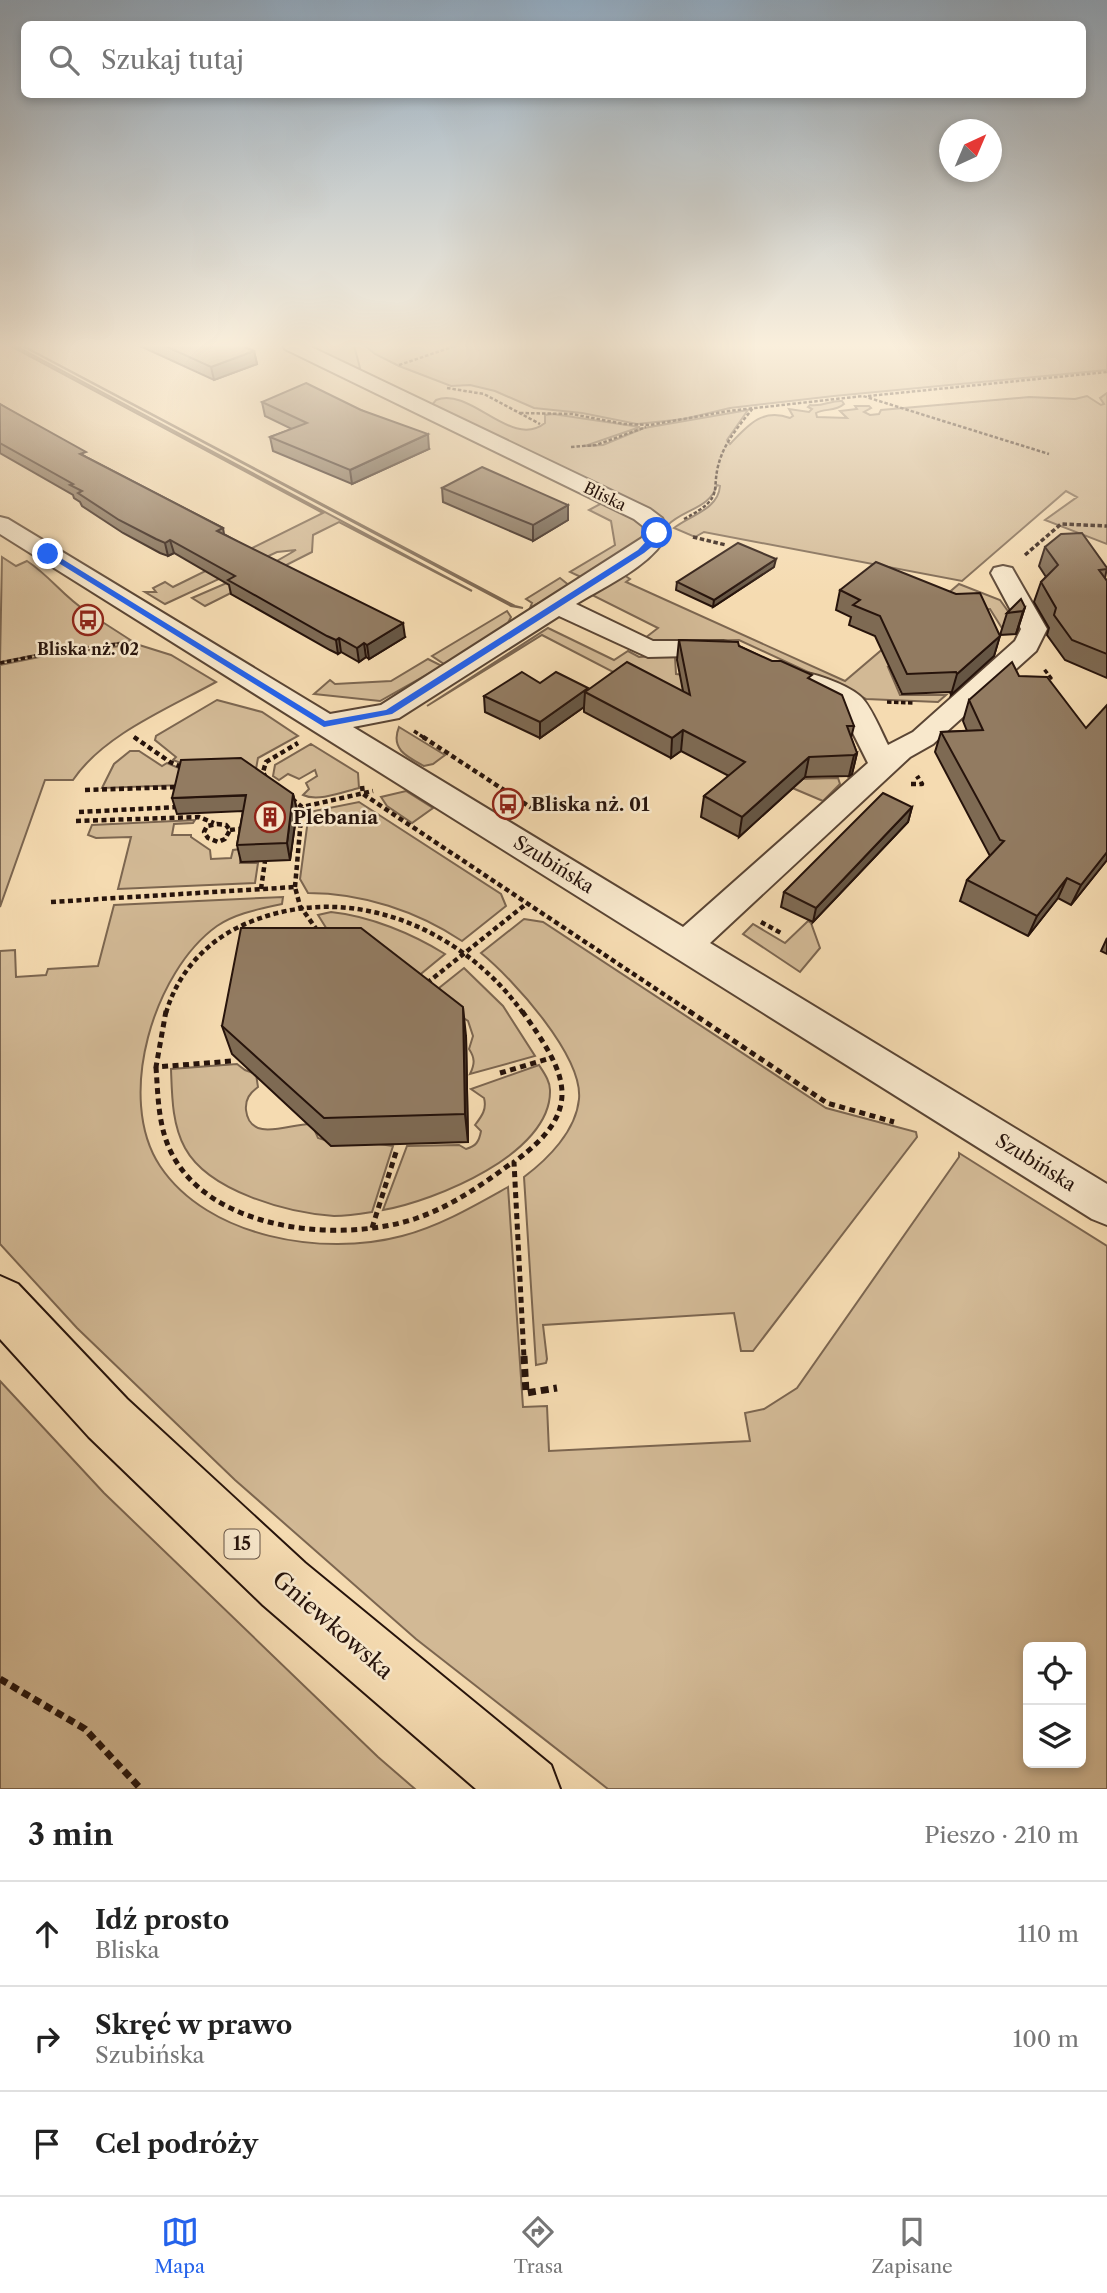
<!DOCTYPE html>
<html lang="pl">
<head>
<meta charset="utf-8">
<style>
	:root { --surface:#fff; --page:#f6f6f6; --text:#222; --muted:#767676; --line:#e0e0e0; --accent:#2563eb }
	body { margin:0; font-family:"Libre Caslon Text",serif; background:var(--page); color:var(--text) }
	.controls { position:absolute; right:21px; bottom:21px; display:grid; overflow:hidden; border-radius:10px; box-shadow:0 4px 10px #0003 }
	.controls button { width:63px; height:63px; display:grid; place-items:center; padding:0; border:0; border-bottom:2px solid var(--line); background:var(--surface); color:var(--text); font:35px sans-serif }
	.compass { position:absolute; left:939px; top:119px; width:63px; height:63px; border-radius:50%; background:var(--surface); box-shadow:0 4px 10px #0003; rotate:44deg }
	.stop { position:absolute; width:21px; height:21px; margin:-16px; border:5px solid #2563eb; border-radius:50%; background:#fff }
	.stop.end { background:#2563eb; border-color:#fff; box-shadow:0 2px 7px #0008 }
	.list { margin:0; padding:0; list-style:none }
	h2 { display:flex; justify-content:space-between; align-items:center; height:91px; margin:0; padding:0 28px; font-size:30px }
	h2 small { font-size:23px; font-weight:400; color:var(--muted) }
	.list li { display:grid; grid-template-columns:46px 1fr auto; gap:21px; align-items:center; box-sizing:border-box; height:105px; padding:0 28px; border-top:2px solid var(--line) }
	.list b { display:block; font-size:26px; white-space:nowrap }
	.list p { margin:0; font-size:23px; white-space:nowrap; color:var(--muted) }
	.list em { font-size:23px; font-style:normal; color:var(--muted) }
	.icon { flex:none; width:38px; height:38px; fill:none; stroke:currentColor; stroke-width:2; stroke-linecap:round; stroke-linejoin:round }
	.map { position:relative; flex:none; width:1107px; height:1789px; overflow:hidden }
	.search { position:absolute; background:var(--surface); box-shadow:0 4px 10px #0003; left:21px; right:21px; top:21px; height:77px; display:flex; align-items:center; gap:18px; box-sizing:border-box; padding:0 24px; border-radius:10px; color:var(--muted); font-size:26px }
	.sheet { height:406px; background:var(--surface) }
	nav { display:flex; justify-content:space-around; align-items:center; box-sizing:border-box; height:98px; border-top:2px solid var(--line); background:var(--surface); font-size:19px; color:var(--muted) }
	nav a { display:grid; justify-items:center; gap:4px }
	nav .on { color:var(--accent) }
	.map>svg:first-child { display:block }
	.green { fill:#d2b995; stroke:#7c6650; stroke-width:2; fill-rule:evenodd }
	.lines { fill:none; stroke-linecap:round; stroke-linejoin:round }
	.street-casing { stroke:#5a4534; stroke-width:4 }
	.primary-casing { stroke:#26130b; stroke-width:4 }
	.path-far4 { stroke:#26130b; stroke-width:2.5; stroke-dasharray:3.5 2; stroke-linecap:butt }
	.path-far3 { stroke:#26130b; stroke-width:3.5; stroke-dasharray:4.5 2.5; stroke-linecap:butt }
	.path-far2 { stroke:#26130b; stroke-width:4.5; stroke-dasharray:5 3.5; stroke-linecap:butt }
	.path-far1 { stroke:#26130b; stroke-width:5; stroke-dasharray:6 4.5; stroke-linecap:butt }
	.path { stroke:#26130b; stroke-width:7; stroke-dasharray:8 5; stroke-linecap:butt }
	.street { fill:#f8e8cc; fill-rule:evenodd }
	.primary { fill:#f5dbb1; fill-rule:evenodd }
	.wall { fill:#7e6a53; stroke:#26130b; stroke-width:2 }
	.shaded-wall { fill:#665644; stroke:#26130b; stroke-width:2 }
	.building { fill:#927b61; stroke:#26130b; stroke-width:2 }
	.route { fill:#2563eb }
	.labels { text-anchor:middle; stroke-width:5; stroke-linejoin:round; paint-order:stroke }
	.far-street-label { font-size:16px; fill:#26130b; stroke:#f8e8cc }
	.far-poi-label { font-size:16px; font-weight:bold; fill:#26130b; stroke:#f8e8cc }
	.shield { fill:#f8e8cc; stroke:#655345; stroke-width:2 }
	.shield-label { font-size:18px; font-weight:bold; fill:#26130b }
	.poi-label { font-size:19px; font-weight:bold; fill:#26130b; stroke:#f8e8cc; text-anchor:start }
	.street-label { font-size:19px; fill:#26130b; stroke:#f8e8cc }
	.near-street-label { font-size:23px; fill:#26130b; stroke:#f8e8cc }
</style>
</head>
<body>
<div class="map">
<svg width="1107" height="1789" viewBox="0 0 1107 1789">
	<rect width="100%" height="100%" fill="#f5dbb1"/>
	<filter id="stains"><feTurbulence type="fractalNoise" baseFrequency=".00286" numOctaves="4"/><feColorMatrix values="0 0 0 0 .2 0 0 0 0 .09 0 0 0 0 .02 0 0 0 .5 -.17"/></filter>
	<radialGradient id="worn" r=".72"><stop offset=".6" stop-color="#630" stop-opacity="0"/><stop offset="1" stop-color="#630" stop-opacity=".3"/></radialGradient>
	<!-- green -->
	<g class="green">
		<polygon points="9,345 14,345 472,591 339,522 313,535 312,552 205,606 192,598 273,563 296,550 277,552 165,604 145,592 156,592 153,588 165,582 173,587 323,513"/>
		<polygon points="21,345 515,606 523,608 511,606"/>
		<polygon points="303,345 354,345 360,368 356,369"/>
		<polygon points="364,345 1107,345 1107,370 834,396 730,408 684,419 637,424 582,413 534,408 495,391 470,385 451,386 399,366 375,354"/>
		<path d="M1107 393V544L1045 520 1077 497 1066 491 962 581 704 532 695 537 674 528C690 515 718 510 720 486L717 485C711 508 682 510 668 525L659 516 431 406 436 400C471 386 511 450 545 423V415L553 414 640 427 585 446 603 445 644 428 748 410 727 440 730 444C748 425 762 408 790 418L793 416 789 409 809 412 812 409 808 407 810 405C823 407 831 400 842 401L844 404C835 412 825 408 816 413L817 417 847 418 840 411 857 409 855 406H869L871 408 864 412 870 415 879 414 881 410 1029 397 1075 399 1087 396 1101 405 1104 404 1100 398Z"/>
		<polygon points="604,502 644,524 647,537 581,577 570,572 615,545 611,521 589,510"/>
		<path d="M2 557 16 566 27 561C50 576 63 596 86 611L78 616 94 627 104 623 132 641 50 652 0 662Z"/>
		<polygon points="624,575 630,579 626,582 845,681 959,584 1000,600 1015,621 1005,633 990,609 950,612 913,665 888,667 900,695 946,695 938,702 866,699 739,640 653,642 645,638 658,628 590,594"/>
		<polygon points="560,578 570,586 530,608 532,603 526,599"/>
		<polygon points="507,611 511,617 507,625 444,664 432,656"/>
		<polygon points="548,628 614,660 628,651 639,657 719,653 720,656 675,657 676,674 686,675 799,779 838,778 840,784 823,801 783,784 650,691 542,635 427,706"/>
		<path d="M136 644 171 655 216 682C169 708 103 735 73 780H45L0 907V665L49 655Z"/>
		<polygon points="428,659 442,666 380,701 314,694 330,680 335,684 391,681"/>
		<polygon points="217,700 262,712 298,736 258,758 256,769 201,771 173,760 176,757 155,740 156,736"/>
		<path d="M399 727 445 755 433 764 424 766C407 757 390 749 399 727Z"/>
		<path d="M311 744 358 773 359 788C343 792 318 802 303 795L309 789 306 783 317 776 315 770 299 779 288 774 279 780 273 776 275 765Z"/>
		<polygon points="130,751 139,751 162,766 167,763 193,774 181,785 102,788 114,764"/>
		<polygon points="406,791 433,808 412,823 387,806 381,797"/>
		<path d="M359 802 501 894 506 906 462 941C417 911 362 893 308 893L300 879 309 812Z"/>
		<polygon points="195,820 193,823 174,824 172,835 191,835 191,837 210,850 211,859 231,858 233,850 241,849 240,863 258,863 255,883 118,889 131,837 96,838 88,835 92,825"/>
		<path d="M283 897 282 904C260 909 236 913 217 926 154 971 115 1098 160 1166 208 1238 323 1257 402 1236 440 1226 474 1206 508 1187L523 1407 547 1406 549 1451 750 1441 745 1413 764 1409 797 1388 959 1157V1153L1107 1246V1789H608L416 1639 235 1480 77 1328 0 1244V951L15 950 16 977 46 975 48 969 98 966 114 905ZM1081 1647V1763H1028V1647Z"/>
		<path d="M331 912C370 916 413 934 445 954L411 982 328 931 318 915Z"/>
		<path d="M524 919 543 922 826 1108 916 1132 917 1137 753 1351H741L734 1313 543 1325 547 1359 546 1363 536 1365 524 1177C548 1159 576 1131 579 1099 583 1056 513 979 481 953Z"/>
		<polygon points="808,921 811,923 820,948 800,972 743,934 753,924 785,943"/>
		<path d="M464 968 503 1006 535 1056 470 1074C475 1064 475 1058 469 1049L473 1036 468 1021 429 996Z"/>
		<path d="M237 1064 245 1070 256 1074 258 1087C250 1093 245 1099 246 1110 250 1145 293 1122 312 1124L318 1138 334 1143 358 1141 393 1146 372 1212C360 1214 347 1216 334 1216 289 1213 209 1192 185 1148 172 1124 172 1096 171 1069Z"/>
		<path d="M539 1065C544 1073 550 1081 550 1090 552 1154 434 1201 383 1210L407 1146 459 1145 466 1149C476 1146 479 1142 481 1131L475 1125C482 1116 487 1109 484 1098L471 1089Z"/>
		<polygon points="0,1381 104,1493 378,1757 415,1789 0,1789"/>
	</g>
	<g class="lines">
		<!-- street casing -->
		<g class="street-casing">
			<path id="street" d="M283 345H307L650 509 662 518 669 532C652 566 607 585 576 604L653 641H723L732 643 736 649 732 655 648 657 559 616 399 718 353 727 683 927 868 763 840 707 792 685 788 679 792 673C808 669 847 685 860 696 870 704 882 733 888 745L913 732 1015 641 1021 629 991 573 994 568 1003 566 1012 568 1047 629 1036 651 933 744 910 757 710 943 1107 1184V1225L1092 1219 0 534V517L8 519 330 714 381 705 642 538 645 532 643 526 634 519 285 349Z"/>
		</g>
		<!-- primary casing -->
		<g class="primary-casing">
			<polygon id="primary" points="0,1276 18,1284 127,1399 305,1563 551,1765 560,1789 476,1789 263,1605 89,1437 0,1339"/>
		</g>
		<!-- path-far4 -->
		<g class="path-far4">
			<polyline points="399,365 458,345"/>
			<polyline points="447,388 484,394 540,424"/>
			<polyline points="868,396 1107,372"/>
			<polyline points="520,413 572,414 624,424 650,425 728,411 863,396 1049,454"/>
			<polyline points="571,447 596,445 646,427"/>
			<path d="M684 519C730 495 707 491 722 454 729 437 742 422 753 408"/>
		</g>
		<!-- path-far3 -->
		<g class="path-far3">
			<polyline points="693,537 726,545"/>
			<polyline points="1025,555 1061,524 1107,526"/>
			<polyline points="0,663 50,653 135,642"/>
			<polyline points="1043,678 1051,678 1044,669"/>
			<polyline points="887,702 914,703"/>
			<polyline points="414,731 426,739"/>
			<polyline points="134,737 137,739"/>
		</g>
		<!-- path-far2 -->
		<g class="path-far2">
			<polyline points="134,737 170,762 184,768"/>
			<polyline points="423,737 533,809"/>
			<polyline points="266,778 263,772 266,762 298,743"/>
			<polyline points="911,784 922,784 917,776"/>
			<polyline points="362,786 363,794 692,1013"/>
			<polyline points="85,790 179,787"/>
			<polyline points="292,799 302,807 373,791"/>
			<polyline points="79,812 178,807"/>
			<polyline points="76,821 199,817 214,823"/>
			<polygon points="217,824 226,825 230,830 225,839 218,842 208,838 204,832 207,826"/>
			<polyline points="230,830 246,828"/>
			<polyline points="295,887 302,807"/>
			<polyline points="261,889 265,861"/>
			<polyline points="51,902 295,887 300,906 317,930"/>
			<polyline points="761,922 781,933"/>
			<polyline points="427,983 526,904"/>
			<path d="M166 1013C178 971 209 938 250 922 350 881 461 927 523 1013"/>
		</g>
		<!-- path-far1 -->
		<g class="path-far1">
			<polyline points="166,1011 156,1067 232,1061"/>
			<path d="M522 1011C566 1073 587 1109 514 1162L524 1358"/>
			<polyline points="689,1011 827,1103 894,1122"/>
			<path d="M156 1067C158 1095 158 1124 170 1150 208 1232 342 1244 417 1218 452 1206 483 1184 513 1162"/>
			<polyline points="500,1073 551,1058"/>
			<polyline points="372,1228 397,1149"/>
		</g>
		<!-- path -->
		<g class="path">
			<polyline points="524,1356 526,1393 557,1388"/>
			<polyline points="0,1679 85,1729 141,1789"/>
		</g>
		<!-- street -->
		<use href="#street" class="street"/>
		<!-- primary -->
		<use href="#primary" class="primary"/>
	</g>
	<!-- wall -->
	<g class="wall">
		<polygon points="138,345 240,345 254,351 257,364 214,380"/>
		<polygon points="262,402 361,410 429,449 352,484 273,451 270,437 292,429 265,416"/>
		<polygon points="0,404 88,458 223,528 224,534 405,637 369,659 366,657 359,662 341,652 338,654 330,650 231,594 229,585 174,553 168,556 160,553 123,533 82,506 80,502 74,498 73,495 0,453"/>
		<polygon points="442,488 568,505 568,520 533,541 443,502"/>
		<polygon points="1045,547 1107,568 1105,578 1107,581 1107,678 1065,660 1047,635 1049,628 1034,602 1041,582 1046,577 1039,566"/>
		<polygon points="774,567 713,607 676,590 677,582"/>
		<polygon points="840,590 1000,635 1007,613 1025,607 1016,634 1000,635 994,656 951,695 950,692 902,694 875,636 849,625 851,617 836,610"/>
		<polygon points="679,640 739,646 811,680 854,726 851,738 857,753 852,774 849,776 805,777 739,837 701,817 704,796 729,776 681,751 671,758 584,712 584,707 540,738 485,712 484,696 540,683 588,690 683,691 677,660"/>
		<polygon points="969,700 1107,860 1071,905 1058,898 1028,936 960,901 967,880 990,856 935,752 941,732 967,731 963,721"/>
		<polygon points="293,794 297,810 290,860 241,862 237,845 243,811 177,814 172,798"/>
		<polygon points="912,807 908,822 813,922 781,907 784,892"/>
		<polygon points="1107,938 1107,954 1101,951"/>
		<polygon points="222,1026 466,1036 468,1142 331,1146 232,1054"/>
	</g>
	<!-- shaded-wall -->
	<g class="shaded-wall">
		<polygon points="254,351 257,364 214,380 211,367"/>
		<polygon points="428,434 429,449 352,484 350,470"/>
		<polygon points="568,505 568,520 533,541 533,525"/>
		<polygon points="170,540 174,553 168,556 165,543"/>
		<polygon points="776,559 774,567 713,607 714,600"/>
		<polygon points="1025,607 1018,629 1016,634 1023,611"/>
		<polygon points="403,623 405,637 369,659 367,645"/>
		<polygon points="1000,636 994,656 951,695 957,674"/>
		<polygon points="339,638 341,652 338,654 336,640"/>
		<polygon points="364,643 366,657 359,662 357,648"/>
		<polygon points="588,688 585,692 584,707 540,738 540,722"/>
		<polygon points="683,730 681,751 671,758 672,738"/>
		<polygon points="857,753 852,774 849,776 854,755"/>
		<polygon points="809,757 805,777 739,837 742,817"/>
		<polygon points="293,794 297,810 290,860 287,843"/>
		<polygon points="912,807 908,822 813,922 816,908"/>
		<polygon points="1107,852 1107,860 1071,905 1081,885"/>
		<polygon points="1067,878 1058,898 1028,936 1037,916"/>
		<polygon points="463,1007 466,1036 468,1142 465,1114"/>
	</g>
	<!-- building -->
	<g class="building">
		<polygon points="163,345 240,345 254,351 211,367"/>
		<polygon points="306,383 361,410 428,434 350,470 270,437 307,423 262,402"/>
		<polygon points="0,404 86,452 80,454 223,528 217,531 403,623 367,645 364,643 357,648 339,638 336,640 327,636 228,580 235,576 170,540 165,543 156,539 119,520 78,493 82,491 70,485 73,484 0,443"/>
		<polygon points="482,467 568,505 533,525 442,488"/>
		<polygon points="1082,533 1107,568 1107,569 1099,570 1107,581 1107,654 1072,640 1054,615 1056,608 1041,582 1058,565 1045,547 1061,534"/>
		<polygon points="738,543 776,559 714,600 677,582"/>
		<polygon points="876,562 956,594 980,593 1000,636 957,674 956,672 907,674 880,616 853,605 860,600 840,590"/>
		<polygon points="1021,599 1025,607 1023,611 1007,613"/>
		<polygon points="679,640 738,642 739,646 772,661 781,661 812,675 808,678 842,695 854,726 847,726 857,753 854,755 809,757 742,817 704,796 745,762 683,730 672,738 585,692 627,662 690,695"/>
		<polygon points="1012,662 1019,676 1047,677 1086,728 1107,705 1107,852 1081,885 1067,878 1037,916 967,880 1004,841 1000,840 941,732 983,730 969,700"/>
		<polygon points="522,672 540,683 556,672 588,688 540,722 484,696"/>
		<polygon points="241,758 293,794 287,843 237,845 246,795 172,798 181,760"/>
		<polygon points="883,793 912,807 816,908 784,892"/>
		<polygon points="241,928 361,928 463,1007 465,1114 324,1118 222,1026"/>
	</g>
	<!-- sky -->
	<linearGradient id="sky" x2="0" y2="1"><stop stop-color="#91a8bc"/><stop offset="0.58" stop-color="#faefdc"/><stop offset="1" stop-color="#faefdc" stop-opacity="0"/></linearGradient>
	<rect width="1107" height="596" fill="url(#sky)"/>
	<!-- route -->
	<polygon class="route" points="657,530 661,533 655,544 644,553 392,714 324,727 44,554 51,552 325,721 386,710 638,550"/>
	<!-- icons -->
	<defs>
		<g id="bus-ring" transform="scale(1.575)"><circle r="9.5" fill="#f8e8cc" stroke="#8f2418" stroke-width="1.5"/><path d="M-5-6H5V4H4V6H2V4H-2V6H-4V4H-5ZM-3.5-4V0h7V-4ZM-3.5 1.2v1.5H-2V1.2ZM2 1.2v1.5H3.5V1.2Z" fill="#8f2418"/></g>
		<g id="building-ring" transform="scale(1.575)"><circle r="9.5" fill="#f8e8cc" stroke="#8f2418" stroke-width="1.5"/><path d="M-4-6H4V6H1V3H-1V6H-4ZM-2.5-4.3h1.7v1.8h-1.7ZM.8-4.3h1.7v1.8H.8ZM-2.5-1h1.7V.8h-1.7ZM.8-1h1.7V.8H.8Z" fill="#8f2418"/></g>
	</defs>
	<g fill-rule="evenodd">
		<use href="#bus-ring" x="88" y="620"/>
		<use href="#bus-ring" x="508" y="804"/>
		<use href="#building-ring" x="270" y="817"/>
	</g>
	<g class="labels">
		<!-- far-street labels -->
		<g class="far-street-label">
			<text transform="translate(605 496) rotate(26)" y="6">Bliska</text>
		</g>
		<!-- far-poi labels -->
		<g class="far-poi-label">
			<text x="88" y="655">Bliska nż. 02</text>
		</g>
		<!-- shield labels -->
		<rect class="shield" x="224.5" y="1529.5" width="35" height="29" rx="5"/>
		<g class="shield-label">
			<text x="242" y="1550">15</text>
		</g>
		<!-- poi labels -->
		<g class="poi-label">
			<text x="531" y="811">Bliska nż. 01</text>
			<text x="293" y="824">Plebania</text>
		</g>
		<!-- street labels -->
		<g class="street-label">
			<text transform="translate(554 864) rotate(32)" y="7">Szubińska</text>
			<text transform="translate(1036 1162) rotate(32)" y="7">Szubińska</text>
		</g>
		<!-- near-street labels -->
		<g class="near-street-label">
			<text transform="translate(333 1625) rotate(41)" y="8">Gniewkowska</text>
		</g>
	</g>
	<rect width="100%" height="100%" filter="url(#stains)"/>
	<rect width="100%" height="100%" fill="url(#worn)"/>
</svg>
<div class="controls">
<button><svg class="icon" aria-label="locate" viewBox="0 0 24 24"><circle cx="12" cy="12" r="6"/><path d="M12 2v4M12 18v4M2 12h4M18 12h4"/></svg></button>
<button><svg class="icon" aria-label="layers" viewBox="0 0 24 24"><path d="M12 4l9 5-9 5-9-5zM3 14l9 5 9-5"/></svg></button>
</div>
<svg class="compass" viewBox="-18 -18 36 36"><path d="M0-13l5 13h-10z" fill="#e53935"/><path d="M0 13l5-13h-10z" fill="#767676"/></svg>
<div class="stop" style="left:657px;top:533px"></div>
<div class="stop end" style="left:48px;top:554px"></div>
<div class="search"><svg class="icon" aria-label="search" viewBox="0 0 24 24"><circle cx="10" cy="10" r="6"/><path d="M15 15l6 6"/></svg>Szukaj tutaj</div>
</div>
<section class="sheet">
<h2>3 min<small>Pieszo · 210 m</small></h2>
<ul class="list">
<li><svg class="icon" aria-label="ahead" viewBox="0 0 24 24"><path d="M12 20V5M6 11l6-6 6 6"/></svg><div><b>Idź prosto</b><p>Bliska</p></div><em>110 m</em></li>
<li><svg class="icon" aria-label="right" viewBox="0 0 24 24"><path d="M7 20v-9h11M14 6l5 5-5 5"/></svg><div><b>Skręć w prawo</b><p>Szubińska</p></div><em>100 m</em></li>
<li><svg class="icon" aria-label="arrive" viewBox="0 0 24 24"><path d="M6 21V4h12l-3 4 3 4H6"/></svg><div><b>Cel podróży</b></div></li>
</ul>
</section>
<nav>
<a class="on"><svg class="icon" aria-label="map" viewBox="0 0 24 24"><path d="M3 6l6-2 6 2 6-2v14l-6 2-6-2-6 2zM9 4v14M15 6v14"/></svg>Mapa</a>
<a><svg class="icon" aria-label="directions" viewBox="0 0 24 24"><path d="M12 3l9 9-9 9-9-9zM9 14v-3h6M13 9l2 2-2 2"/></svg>Trasa</a>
<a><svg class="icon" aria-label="saved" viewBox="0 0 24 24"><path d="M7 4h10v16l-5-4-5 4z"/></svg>Zapisane</a>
</nav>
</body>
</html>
